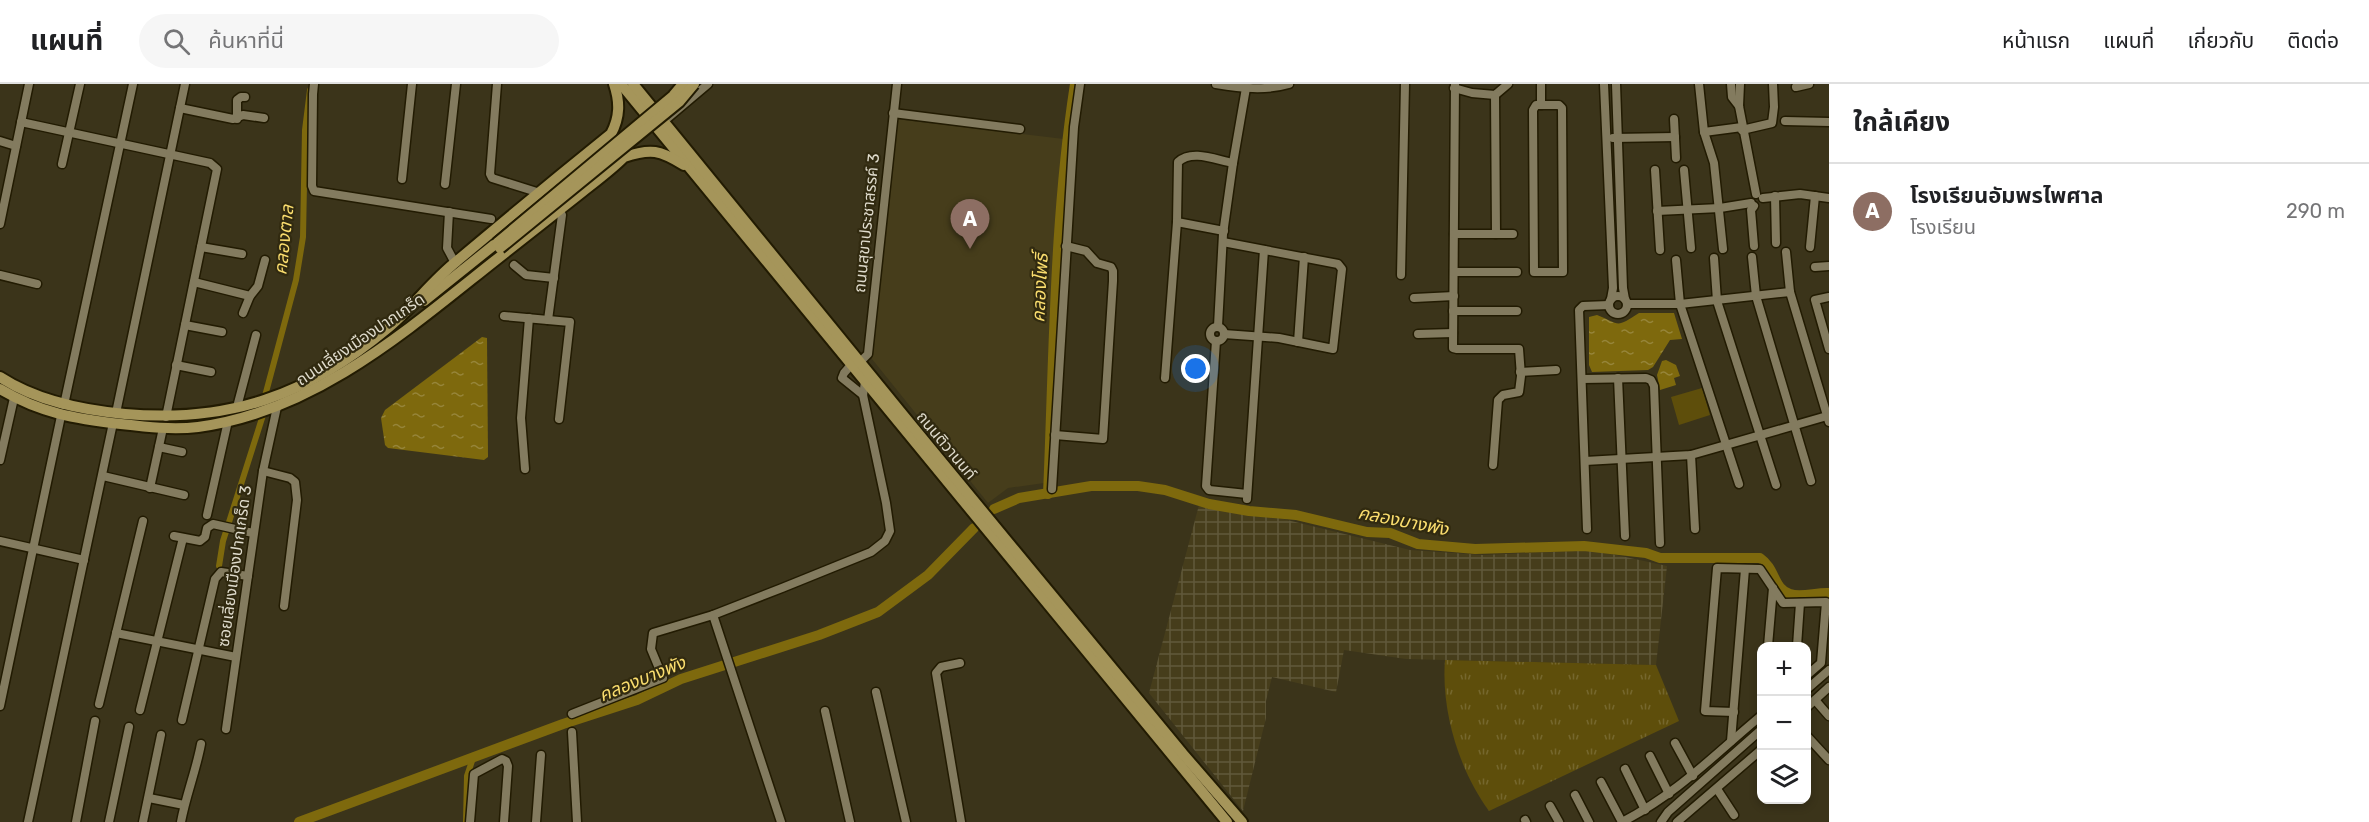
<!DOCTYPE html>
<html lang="th">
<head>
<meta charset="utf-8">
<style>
	:root { --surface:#fff; --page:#f6f6f6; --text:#202124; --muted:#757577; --line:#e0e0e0; --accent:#b45309 }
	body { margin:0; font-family:Rubik,"Noto Sans Thai",sans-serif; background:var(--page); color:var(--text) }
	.controls { position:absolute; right:18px; bottom:18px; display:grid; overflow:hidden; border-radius:12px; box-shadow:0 3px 9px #0003 }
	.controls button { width:54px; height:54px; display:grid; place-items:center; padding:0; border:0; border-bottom:2px solid var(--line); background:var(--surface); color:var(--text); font:30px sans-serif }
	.you { position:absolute; left:1196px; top:285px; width:21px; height:21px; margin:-15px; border:4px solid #fff; border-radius:50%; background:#1a73e8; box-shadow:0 0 0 9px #1a73e833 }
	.badge { display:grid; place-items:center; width:39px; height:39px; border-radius:50%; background:var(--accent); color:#fff; font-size:20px; font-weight:700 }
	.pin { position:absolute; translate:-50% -50px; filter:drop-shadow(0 2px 3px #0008) }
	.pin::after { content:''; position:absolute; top:32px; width:21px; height:18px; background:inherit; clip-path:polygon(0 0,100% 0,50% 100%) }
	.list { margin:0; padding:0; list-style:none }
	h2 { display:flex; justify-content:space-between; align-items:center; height:78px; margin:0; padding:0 24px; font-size:26px }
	h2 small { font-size:20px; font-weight:400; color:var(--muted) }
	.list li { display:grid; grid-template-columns:39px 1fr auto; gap:18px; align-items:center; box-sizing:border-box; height:96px; padding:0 24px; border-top:2px solid var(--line) }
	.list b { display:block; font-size:22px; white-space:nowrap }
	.list p { margin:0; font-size:20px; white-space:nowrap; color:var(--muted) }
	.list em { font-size:20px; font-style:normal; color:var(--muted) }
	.icon { flex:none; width:33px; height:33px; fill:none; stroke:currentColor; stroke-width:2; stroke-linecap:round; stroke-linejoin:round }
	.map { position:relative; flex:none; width:1829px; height:738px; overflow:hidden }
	header { display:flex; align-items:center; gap:36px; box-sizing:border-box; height:84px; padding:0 30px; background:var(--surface); border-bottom:2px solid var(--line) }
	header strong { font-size:28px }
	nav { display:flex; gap:33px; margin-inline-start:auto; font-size:21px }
	.search { width:420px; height:54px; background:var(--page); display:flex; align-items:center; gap:15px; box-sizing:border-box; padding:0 21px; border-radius:33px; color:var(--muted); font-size:22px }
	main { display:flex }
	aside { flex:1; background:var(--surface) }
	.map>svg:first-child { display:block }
	.built { fill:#463d1b }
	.industrial { fill:url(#industrial-grid) }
	.grass { fill:url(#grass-tufts) }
	.pitch { fill:#5e4e0b }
	.water { fill:url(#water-ripples) }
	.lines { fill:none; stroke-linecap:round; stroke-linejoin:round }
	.canal { stroke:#7e690d; stroke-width:6 }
	.river { stroke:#7e690d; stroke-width:10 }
	.minor-casing { stroke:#221b02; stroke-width:11 }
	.major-casing { stroke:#221b02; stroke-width:14 }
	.minor { stroke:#837b5f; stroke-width:8 }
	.major { stroke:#a5955a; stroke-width:10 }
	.major-bridge-casing { stroke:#221b02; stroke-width:14; stroke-linecap:butt }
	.major-bridge { stroke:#a5955a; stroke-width:10 }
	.labels { text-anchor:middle; stroke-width:4.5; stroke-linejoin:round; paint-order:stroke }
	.street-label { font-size:16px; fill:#dfdbcc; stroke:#312a10 }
	.water-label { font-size:18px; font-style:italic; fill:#fadd6e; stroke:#312a10 }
</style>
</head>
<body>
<header>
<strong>แผนที่</strong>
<div class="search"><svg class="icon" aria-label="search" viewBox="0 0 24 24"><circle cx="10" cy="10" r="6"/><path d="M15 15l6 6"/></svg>ค้นหาที่นี่</div>
<nav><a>หน้าแรก</a><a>แผนที่</a><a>เกี่ยวกับ</a><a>ติดต่อ</a></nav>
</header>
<main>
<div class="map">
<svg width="1829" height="738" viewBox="0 0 1829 738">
	<defs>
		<pattern id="industrial-grid" width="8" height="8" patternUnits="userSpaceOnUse" patternTransform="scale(1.5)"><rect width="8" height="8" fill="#463d1b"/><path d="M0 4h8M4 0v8" fill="none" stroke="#60583b"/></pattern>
		<pattern id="grass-tufts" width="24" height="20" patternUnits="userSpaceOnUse" patternTransform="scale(1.5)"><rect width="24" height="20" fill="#5e4e0b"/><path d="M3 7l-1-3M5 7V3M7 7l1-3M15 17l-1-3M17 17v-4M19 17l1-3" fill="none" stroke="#75672d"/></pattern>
		<pattern id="water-ripples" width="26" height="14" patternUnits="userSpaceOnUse" patternTransform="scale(1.5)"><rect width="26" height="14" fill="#7e690d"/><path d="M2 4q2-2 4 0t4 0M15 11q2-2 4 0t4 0" fill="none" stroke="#96853a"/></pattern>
	</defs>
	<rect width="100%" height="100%" fill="#3b341a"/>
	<!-- built -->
	<polygon class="built" points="896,35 1064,55 1044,399 1008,404 988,419 872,275"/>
	<!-- industrial -->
	<polygon class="industrial" points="1199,421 1279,434 1410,466 1483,471 1593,466 1667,482 1656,581 1406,575 1344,566 1336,608 1272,593 1266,617 1266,634 1243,727 1149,609"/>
	<!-- grass -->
	<path class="grass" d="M1445 576 1656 581 1679 637 1489 727C1459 686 1441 627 1445 576Z"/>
	<!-- pitch -->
	<polygon class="pitch" points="1702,304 1710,331 1679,341 1671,313"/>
	<!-- water -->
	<g class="water">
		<path d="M1639 229H1674L1682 255 1670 256 1653 283 1648 286 1592 288 1589 281V233L1597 231C1620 240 1615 245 1639 229Z"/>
		<polygon points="482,253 487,254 488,373 484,376 388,364 385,361 381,334 385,326"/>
		<polygon points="1666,276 1676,281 1680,292 1674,294 1676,301 1660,306 1657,291 1662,277"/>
	</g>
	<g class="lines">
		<!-- canal -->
		<g class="canal">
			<polyline points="265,312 296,196 303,153 305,46 310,6"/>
			<polyline points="219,482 223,457 263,331"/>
			<polyline points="466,738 467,692 473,674"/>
		</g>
		<!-- river -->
		<g class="river">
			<path d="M1048 410C1054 273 1054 135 1075 0"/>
			<path d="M994 425 1019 414 1091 402H1138L1165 406 1209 420 1249 427 1296 431 1367 448 1390 449 1418 460 1475 465 1584 462 1646 469 1660 474H1760C1776 485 1773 505 1790 510 1801 514 1817 508 1829 509"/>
			<polyline points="299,738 563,640 637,616 681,595 819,551 878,528 928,491 974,444"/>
		</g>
		<!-- minor casing -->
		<g class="minor-casing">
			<g id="minor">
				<polyline points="314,0 313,10 312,102 314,107 491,135"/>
				<polyline points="497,0 490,90 492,94 540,109"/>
				<path d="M1216 0C1241 4 1265 7 1289 0"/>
				<polyline points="1455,0 1453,264 1457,265 1519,265 1521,292 1519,308 1503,311 1498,316 1493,381"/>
				<polyline points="1541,0 1541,21"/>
				<polyline points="1604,0 1613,204 1611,215"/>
				<polyline points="1616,0 1623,204 1625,215"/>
				<polyline points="1699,0 1704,48 1714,79 1723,165"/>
				<polyline points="1731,0 1732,13 1739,22"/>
				<polyline points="1740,0 1739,22 1756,110"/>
				<polyline points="1796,3 1809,0"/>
				<polyline points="1454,4 1472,9 1495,11 1508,0"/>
				<polyline points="1495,11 1496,150"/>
				<polygon points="1536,21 1559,21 1562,24 1563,188 1534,188 1533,26"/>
				<polyline points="180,24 233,35 243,31 264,34"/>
				<polyline points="893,29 1020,45"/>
				<polyline points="237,35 237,16 241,13 245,13"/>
				<polyline points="1674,35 1676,74"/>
				<polyline points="1785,37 1829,38"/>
				<polyline points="21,38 210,79 217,85 166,333"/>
				<polyline points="663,38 708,0"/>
				<polyline points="1742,46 1772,39 1774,23 1773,0"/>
				<polyline points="1704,48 1742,43"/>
				<polyline points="1613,54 1675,53"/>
				<polyline points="0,57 16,62"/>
				<polyline points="62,80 80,0"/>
				<polyline points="1655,86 1660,166"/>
				<polyline points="1684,86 1691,164"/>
				<polyline points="402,95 412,0"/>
				<polyline points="445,100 456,0"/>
				<polyline points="1775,112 1776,159"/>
				<polyline points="1763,114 1800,110 1829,114"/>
				<polyline points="1657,127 1720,124 1751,119"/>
				<polyline points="449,128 447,164 455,179"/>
				<polyline points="0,140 29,0"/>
				<path d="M1224 147 1177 138 1178 78C1192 65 1216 76 1233 79"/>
				<polyline points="1454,150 1513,150"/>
				<polyline points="1223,158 1338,180 1342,185 1333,265 1279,254 1224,250"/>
				<polyline points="1754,162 1751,126 1754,122"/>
				<polyline points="201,163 242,170"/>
				<polyline points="1810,163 1815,112"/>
				<polyline points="1786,168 1790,208 1829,338"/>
				<polyline points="1752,173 1756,212 1811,397"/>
				<polyline points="1714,174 1717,217 1776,401"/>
				<polyline points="1676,176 1680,220 1739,400"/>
				<polyline points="514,181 526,191 554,194"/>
				<polyline points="1815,183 1829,182"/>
				<polyline points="1454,188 1517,188"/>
				<polyline points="0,191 37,200"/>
				<polyline points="1401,191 1405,0"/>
				<polyline points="194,198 250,212 258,202 265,176"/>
				<circle cx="1618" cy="221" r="9"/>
				<polyline points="1829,213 1815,216 1829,265"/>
				<polyline points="1414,214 1454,212"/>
				<polyline points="1627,220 1680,220 1790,208"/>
				<polyline points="1453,227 1517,227"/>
				<polyline points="243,229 250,212"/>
				<polyline points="504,232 570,238 559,335"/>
				<polyline points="548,236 562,131 559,126"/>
				<polyline points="185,241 222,248"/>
				<polyline points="1218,242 1223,150 1233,79 1246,4"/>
				<circle cx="1217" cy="250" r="7"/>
				<polyline points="1418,250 1453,249"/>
				<polyline points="1216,257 1206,402 1209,406 1247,410"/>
				<polyline points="1298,258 1304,173"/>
				<polyline points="860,278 868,270 897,0"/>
				<polyline points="176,281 211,288"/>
				<polyline points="851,281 844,289 842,294 863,311"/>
				<polyline points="1520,288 1556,286"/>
				<polyline points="1165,294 1177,138"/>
				<polyline points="1618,294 1625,452"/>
				<polyline points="1582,295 1646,294 1651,296 1654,302 1660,459"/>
				<polyline points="64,321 133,0"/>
				<polyline points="237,323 256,251"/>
				<polyline points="116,329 185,0"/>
				<polyline points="1055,351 1103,355 1113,197 1113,187 1111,183 1097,179 1086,167 1066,162"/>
				<polyline points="159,363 182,368"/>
				<polyline points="1691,371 1695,445"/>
				<polyline points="0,376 14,314"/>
				<polyline points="1585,377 1691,371 1827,332"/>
				<polyline points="525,385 521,334 529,234"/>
				<polyline points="263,387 290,394 295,398 297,416 284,522"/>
				<polyline points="103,392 184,411"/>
				<polyline points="150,404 163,344"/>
				<polyline points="1052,405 1074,43 1080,0"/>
				<polyline points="1247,415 1264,166"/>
				<polyline points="207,431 228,337"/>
				<polyline points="1587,445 1579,226 1583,222 1609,221"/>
				<polyline points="174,452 200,457 205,453 207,444 213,440 253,449"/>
				<polyline points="0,457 84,476"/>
				<polyline points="713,531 781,738"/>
				<polyline points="116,549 236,573"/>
				<polyline points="1768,562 1773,504"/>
				<polyline points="1797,562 1800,519"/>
				<polyline points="960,579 941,583 936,589 961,738"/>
				<polyline points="1806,606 1829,586"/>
				<polyline points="876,608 906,738"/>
				<polyline points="1815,616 1829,632"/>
				<polyline points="99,620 143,437"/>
				<polyline points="0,622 61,332"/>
				<polyline points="1806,624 1829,603"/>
				<polyline points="140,626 183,454"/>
				<polyline points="825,627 850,738"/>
				<polyline points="1734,628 1705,627 1717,484 1760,485 1783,519 1826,518 1821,579 1806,592"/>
				<polyline points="572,630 663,594 651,565 653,549 713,531 782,504 871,468 885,457 890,447 886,419 863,311 865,298"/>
				<polyline points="182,636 215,495 221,488 248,492"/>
				<polyline points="226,645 263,387 277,323"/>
				<polyline points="572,648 577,738"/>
				<polyline points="1806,651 1829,676"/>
				<polyline points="1731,657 1745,485"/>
				<polyline points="1675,659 1693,692"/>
				<polyline points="1650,672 1669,710"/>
				<polyline points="1625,685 1645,726"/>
				<polyline points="1601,698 1622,738"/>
				<polyline points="1717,705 1734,731"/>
				<polyline points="1575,711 1589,738"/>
				<polyline points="149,714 184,721"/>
				<polyline points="1550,722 1559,738"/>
				<polyline points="1525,736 1526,738"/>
				<polyline points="28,738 113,339"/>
				<polyline points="76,738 95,637"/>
				<polyline points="109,738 129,643"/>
				<polyline points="143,738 161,651"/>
				<path d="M181 738C186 711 196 687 201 660"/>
				<polyline points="470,738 474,690 502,675 506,677 508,682 504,738"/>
				<polyline points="536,738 541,671"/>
				<path d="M1622 738C1677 710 1715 670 1762 631"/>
				<polyline points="1661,738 1668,728 1762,645"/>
				<polyline points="1677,738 1762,665"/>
			</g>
		</g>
		<!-- major casing -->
		<g class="major-casing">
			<g id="major">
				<polyline points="621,0 1227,738"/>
				<polyline points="633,0 903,331 1183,670 1242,738"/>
				<polyline points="424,217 494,161"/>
				<path d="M0 293C37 317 81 326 125 330 230 339 308 311 388 244 413 223 432 197 457 177 508 134 559 92 611 50 620 33 620 18 614 0"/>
				<path d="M0 305C40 329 76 335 121 340 147 343 173 346 198 343 313 328 405 248 492 179 522 155 552 132 582 108 596 97 611 86 624 73 651 64 660 66 684 81"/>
			</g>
		</g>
		<!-- minor -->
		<use href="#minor" class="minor"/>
		<!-- major -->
		<use href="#major" class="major"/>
		<!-- major-bridge casing -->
		<g class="major-bridge-casing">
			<g id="major-bridge">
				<polyline points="497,159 673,12 683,0"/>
				<polyline points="500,164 679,18 694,0"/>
			</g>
		</g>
		<!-- major-bridge -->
		<use href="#major-bridge" class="major-bridge"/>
	</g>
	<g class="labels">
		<!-- street labels -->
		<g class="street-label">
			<text transform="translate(866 139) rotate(-84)" y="6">ถนนสุขาประชาสรรค์ 3</text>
			<text transform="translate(360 255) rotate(-34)" y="6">ถนนเลี่ยงเมืองปากเกร็ด</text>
			<text transform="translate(947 361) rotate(50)" y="6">ถนนติวานนท์</text>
			<text transform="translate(234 482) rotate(-82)" y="6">ซอยเลี่ยงเมืองปากเกร็ด 3</text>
		</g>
		<!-- water labels -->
		<g class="water-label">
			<text transform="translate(284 156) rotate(-84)" y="6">คลองตาล</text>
			<text transform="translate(1040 204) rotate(-87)" y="6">คลองโพธิ์</text>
			<text transform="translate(1403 437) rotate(11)" y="6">คลองบางพัง</text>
			<text transform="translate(642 595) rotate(-22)" y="6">คลองบางพัง</text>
		</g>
	</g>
</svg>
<div class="controls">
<button>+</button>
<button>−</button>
<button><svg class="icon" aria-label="layers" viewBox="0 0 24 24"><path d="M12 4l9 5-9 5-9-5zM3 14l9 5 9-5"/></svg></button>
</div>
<div class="you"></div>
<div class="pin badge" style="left:970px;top:165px;background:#8d6e63">A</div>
</div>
<aside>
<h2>ใกล้เคียง<small></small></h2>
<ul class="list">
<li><span class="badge" style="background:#8d6e63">A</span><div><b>โรงเรียนอัมพรไพศาล</b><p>โรงเรียน</p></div><em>290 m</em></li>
</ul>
</aside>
</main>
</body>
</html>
